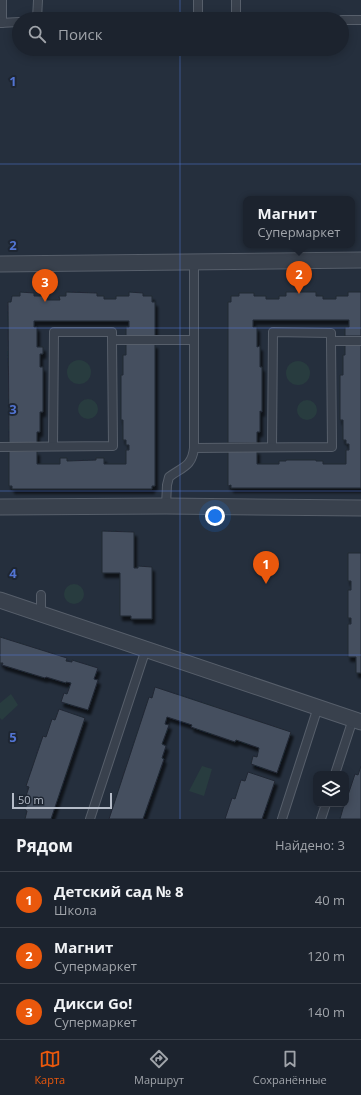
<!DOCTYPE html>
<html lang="ru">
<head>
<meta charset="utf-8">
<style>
	:root { --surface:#1c232e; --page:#252b36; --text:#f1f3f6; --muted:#a0a4aa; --line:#3a404a; --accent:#ea580c }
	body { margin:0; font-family:"Open Sans",sans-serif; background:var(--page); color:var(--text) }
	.controls { position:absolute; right:12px; bottom:12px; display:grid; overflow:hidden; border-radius:8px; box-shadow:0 2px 10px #0003 }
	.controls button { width:36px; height:36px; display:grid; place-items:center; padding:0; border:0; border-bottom:1px solid var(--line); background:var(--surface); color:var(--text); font:20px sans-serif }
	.scale { position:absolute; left:12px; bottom:10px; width:100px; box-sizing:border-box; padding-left:4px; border:2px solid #b5bcc8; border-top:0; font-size:11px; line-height:14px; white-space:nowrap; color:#b5bcc8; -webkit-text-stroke:3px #1e2632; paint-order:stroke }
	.you { position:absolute; left:215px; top:516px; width:14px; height:14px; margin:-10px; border:3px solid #fff; border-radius:50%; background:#1a73e8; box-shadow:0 0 0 6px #1a73e833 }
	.badge { display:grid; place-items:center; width:26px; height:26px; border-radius:50%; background:var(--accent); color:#fff; font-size:13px; font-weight:700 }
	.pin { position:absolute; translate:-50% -33px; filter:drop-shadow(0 1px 2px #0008) }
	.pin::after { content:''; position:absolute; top:21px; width:14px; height:12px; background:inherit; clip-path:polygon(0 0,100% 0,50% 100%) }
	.popup { position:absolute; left:243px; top:196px; width:112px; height:52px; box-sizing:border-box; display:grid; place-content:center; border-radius:8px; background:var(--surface); filter:drop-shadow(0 1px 3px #0005); font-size:13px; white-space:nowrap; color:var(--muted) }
	.popup b { font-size:15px; color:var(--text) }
	.popup::after { content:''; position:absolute; left:50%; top:100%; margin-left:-8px; border:8px solid transparent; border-top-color:var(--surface) }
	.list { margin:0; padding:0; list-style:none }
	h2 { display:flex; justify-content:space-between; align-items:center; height:52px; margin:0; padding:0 16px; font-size:17px }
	h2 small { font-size:13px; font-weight:400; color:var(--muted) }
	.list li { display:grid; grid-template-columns:26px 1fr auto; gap:12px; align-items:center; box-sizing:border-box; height:56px; padding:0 16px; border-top:1px solid var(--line) }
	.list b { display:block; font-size:15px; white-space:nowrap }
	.list p { margin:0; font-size:13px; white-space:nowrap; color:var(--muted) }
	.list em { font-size:13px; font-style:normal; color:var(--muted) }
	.icon { flex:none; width:22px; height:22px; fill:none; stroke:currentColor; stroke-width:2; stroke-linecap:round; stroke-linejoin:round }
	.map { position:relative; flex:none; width:361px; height:819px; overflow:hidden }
	.search { position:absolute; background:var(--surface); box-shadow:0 2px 10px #0003; left:12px; right:12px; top:12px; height:44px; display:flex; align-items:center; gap:10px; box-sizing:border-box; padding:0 14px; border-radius:22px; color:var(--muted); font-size:15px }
	.sheet { height:220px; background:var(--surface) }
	nav { display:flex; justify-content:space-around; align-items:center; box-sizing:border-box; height:56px; border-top:1px solid var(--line); background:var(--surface); font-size:11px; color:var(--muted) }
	nav a { display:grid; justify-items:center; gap:2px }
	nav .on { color:var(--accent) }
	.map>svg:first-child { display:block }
	.green { fill:#283c3f }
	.building { fill:#454f5e; stroke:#202834; filter:url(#shadow) }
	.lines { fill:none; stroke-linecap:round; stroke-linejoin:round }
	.service-casing { stroke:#575f6b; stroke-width:10 }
	.minor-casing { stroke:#575f6b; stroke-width:17 }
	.service { stroke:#39414d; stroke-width:8 }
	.minor { stroke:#39414d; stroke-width:15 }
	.grid { fill:none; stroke:#5274d2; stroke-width:1; stroke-opacity:0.55 }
	.grid-label { font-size:13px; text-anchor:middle; font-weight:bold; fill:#5274d2; stroke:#1e2632; stroke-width:4; stroke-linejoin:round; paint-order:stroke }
</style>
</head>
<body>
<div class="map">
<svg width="361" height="819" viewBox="0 0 361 819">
	<defs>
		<filter id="shadow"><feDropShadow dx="2.5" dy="4.5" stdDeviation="1" flood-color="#0009"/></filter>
	</defs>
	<rect width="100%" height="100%" fill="#252f3d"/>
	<!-- green -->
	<g class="green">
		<circle cx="79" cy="372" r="12"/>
		<circle cx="298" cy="373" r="12"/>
		<circle cx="88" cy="409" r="10"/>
		<circle cx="307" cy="410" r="10"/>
		<circle cx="74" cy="594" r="10"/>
		<polygon points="11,694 18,705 2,720 0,718 0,703"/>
		<polygon points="202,766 212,769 204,796 189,791"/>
	</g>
	<!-- building -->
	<g class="building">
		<polygon points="20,292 34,293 34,296 47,296 47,300 60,300 59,296 66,296 66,292 97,293 97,296 104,296 104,299 116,299 116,296 129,296 129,292 143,293 143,296 152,296 152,302 155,302 155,337 126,337 126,327 129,327 129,321 34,321 34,327 37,327 37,347 43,347 43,354 40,354 40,367 43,367 43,412 40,412 40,432 37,432 37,443 9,443 8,302 11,302 12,296 20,296"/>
		<polygon points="286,292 316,292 316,296 323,296 323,299 336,299 336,296 348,296 348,292 361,292 361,336 345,336 345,327 349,327 349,320 253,320 253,327 257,327 257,347 260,346 260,367 262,367 262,412 260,411 260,432 257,432 257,443 228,443 228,302 231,302 231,296 239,296 239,293 254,293 254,296 266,296 266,299 279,299 279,296 286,296"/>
		<polygon points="126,344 155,344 155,486 152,486 152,489 12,489 12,486 9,486 9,451 37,451 37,464 60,464 60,458 67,458 67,461 96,460 96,458 104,458 104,464 126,464 126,450 129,450 129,445 126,445 126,440 123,440 123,420 121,420 121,375 123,375 123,355 126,355"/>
		<polygon points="345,344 361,344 361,488 231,488 231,485 228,486 228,450 257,450 257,464 279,464 279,461 286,461 286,460 316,460 316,461 323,461 323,464 346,464 346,450 349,450 349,444 346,444 346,440 343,440 343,420 340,420 340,375 343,375 343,355 345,355"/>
		<polygon points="102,531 134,532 134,568 138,568 138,566 152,567 152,619 131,619 131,616 120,616 120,573 102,573"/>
		<polygon points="348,553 361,553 361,673 356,673 356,657 348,657 348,624 351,624 351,618 348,618 348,590 351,590 351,581 348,581"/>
		<polygon points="0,637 67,658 66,661 72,662 72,660 98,668 94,679 98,680 88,710 61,702 64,693 67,694 71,683 66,682 66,683 46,677 45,678 2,665 3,663 0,663"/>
		<polygon points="155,687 291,732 277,773 251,764 253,756 257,757 259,748 236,740 235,742 191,727 192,725 167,717 165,724 169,725 162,744 166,746 162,758 164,759 143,819 109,819 149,697 152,698"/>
		<polygon points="59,709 85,718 51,819 25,819 27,811 25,810 28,800 25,799 29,787 26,786 43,736 46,737 52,719 55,720"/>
		<polygon points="361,766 361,819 340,819 344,805 341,804 346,804 346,794 348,795 355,774 358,775"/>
		<polygon points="248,772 275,781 262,819 225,819 232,798 235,799 241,780 245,781"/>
	</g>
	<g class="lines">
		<!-- service casing -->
		<g class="service-casing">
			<g id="service">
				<polyline points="2,0 2,23"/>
				<polyline points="198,0 198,19"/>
				<polyline points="236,0 236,19"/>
				<polyline points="37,19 38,0"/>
				<polyline points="342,20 361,20"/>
				<polyline points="0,23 19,22"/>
				<polyline points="53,446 54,332 112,332 112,340"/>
				<polyline points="0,447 113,446 112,340 194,340"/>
				<polyline points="272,447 273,332 331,333 331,341"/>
				<polyline points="194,448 332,447 331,341 361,341"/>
				<path d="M166 506 167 485 169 477C182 467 192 467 194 448V263"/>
				<polyline points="41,595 41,614"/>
				<polyline points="335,774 353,719"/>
				<polyline points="90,819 146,649"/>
				<polyline points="282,819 318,707"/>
				<polyline points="321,819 326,804"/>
			</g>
		</g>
		<!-- minor casing -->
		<g class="minor-casing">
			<g id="minor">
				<polyline points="0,264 361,260"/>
				<polyline points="0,507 166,506 361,508"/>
				<polyline points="0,600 361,722"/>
			</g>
		</g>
		<!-- service -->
		<use href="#service" class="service"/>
		<!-- minor -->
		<use href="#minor" class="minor"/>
	</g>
	<!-- grid -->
	<path class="grid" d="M180 0V19M180 49V819M0 164H361M0 328H361M0 491H361M0 655H361"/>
	<g class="grid-label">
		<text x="13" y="86">1</text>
		<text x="13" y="250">2</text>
		<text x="13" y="414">3</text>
		<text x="13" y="578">4</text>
		<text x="13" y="742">5</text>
	</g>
</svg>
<div class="controls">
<button><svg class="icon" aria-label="layers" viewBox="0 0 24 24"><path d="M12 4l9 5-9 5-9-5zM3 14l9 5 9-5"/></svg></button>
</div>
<div class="scale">50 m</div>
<div class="you"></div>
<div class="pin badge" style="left:266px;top:584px">1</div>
<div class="pin badge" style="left:299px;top:294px">2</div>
<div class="popup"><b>Магнит</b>Супермаркет</div>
<div class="pin badge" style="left:45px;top:302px">3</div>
<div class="search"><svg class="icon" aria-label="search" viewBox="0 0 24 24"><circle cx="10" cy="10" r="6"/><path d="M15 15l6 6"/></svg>Поиск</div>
</div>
<section class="sheet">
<h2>Рядом<small>Найдено: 3</small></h2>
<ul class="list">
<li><span class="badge">1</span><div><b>Детский сад № 8</b><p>Школа</p></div><em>40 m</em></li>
<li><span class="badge">2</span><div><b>Магнит</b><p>Супермаркет</p></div><em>120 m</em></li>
<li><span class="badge">3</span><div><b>Дикси Go!</b><p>Супермаркет</p></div><em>140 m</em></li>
</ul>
</section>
<nav>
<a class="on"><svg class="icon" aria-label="map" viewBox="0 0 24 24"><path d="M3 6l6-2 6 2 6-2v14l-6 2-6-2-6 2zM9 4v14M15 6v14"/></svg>Карта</a>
<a><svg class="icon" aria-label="directions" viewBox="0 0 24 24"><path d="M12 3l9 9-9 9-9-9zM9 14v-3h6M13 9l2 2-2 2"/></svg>Маршрут</a>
<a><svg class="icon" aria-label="saved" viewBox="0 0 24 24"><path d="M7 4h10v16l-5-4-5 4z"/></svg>Сохранённые</a>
</nav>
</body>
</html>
